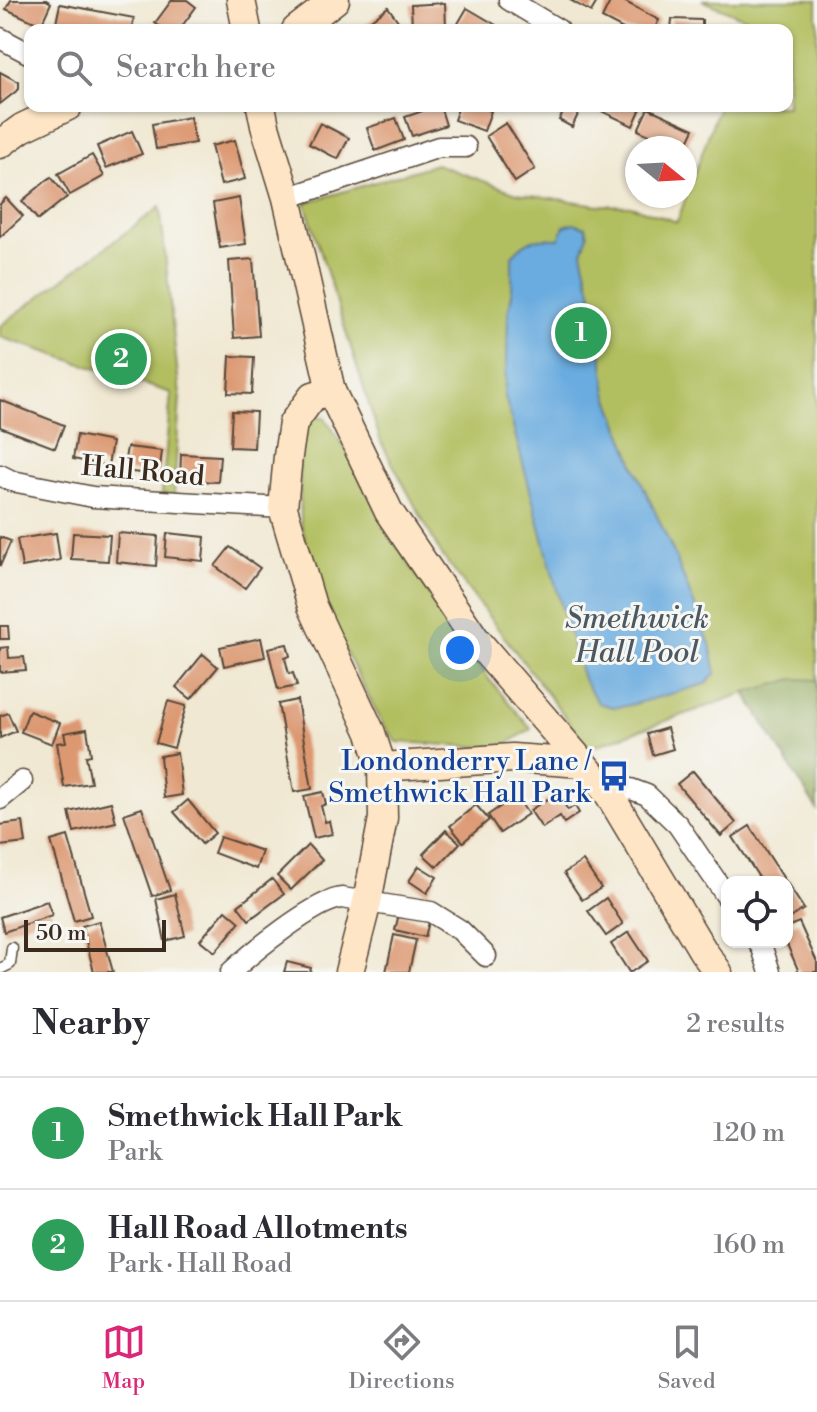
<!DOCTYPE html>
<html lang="en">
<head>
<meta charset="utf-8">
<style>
	:root { --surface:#fff; --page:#f7f7f7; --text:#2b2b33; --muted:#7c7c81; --line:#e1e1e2; --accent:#db2777 }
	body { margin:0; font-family:"Libre Bodoni",serif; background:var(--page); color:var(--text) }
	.controls { position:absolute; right:24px; bottom:24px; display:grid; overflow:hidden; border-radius:16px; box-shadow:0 2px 6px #0004 }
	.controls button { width:72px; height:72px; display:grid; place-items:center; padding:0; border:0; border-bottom:2px solid var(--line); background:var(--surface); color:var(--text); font:40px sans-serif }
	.compass { position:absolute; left:625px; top:136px; width:72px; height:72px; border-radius:50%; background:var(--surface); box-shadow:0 2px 6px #0004; rotate:108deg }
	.scale { position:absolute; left:24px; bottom:20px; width:142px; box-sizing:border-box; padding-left:8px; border:4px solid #3b2a1e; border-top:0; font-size:22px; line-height:28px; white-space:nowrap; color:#3b2a1e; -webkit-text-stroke:6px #f6f6f2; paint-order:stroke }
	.you { position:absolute; left:460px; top:650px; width:28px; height:28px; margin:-20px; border:6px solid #fff; border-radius:50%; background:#1a73e8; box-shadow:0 0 0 12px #1a73e833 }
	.badge { display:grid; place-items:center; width:52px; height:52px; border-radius:50%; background:var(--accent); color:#fff; font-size:26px; font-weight:700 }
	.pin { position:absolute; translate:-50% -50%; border:4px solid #fff; box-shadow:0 2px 8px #0006 }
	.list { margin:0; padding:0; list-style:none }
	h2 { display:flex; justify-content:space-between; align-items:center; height:104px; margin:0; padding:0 32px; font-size:34px }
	h2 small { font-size:26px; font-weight:400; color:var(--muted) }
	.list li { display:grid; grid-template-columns:52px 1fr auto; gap:24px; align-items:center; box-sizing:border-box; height:112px; padding:0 32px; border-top:2px solid var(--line) }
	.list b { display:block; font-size:30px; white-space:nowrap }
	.list p { margin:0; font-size:26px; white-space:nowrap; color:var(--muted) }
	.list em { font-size:26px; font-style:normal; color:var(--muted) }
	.icon { flex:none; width:44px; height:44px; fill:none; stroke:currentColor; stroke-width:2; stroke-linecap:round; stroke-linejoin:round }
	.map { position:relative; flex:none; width:817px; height:972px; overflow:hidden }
	.search { position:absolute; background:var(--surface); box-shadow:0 2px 6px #0004; left:24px; right:24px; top:24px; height:88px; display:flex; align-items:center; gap:20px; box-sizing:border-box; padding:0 28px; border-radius:16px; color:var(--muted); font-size:30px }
	.sheet { height:328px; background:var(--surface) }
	nav { display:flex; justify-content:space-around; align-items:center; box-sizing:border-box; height:112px; border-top:2px solid var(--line); background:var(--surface); font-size:22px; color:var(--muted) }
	nav a { display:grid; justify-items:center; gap:4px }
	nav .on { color:var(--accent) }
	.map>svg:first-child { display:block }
	.green { fill:#b2bf61; stroke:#767440; stroke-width:2 }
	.forest { fill:#8da657; stroke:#64683a; stroke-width:2 }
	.water { fill:#6bacdf; stroke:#536b7e; stroke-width:2 }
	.building { fill:#dc9871 }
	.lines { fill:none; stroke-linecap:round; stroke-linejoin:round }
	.lane-casing { stroke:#564639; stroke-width:13 }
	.street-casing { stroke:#564639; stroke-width:23 }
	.secondary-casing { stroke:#564639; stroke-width:31 }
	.lane { stroke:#fff; stroke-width:10 }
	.street { stroke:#fff; stroke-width:20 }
	.secondary { stroke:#fee5c5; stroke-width:28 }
	.labels { text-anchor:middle; stroke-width:6; stroke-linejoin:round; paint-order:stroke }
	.street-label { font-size:28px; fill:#3b2a1e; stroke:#f6f6f2 }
	.transit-label { font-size:28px; fill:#164399; stroke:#f6f6f2; text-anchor:end }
	.water-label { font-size:30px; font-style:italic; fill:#4c5862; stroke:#f6f6f2 }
</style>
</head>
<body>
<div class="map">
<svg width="817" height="972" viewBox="0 0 817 972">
	<rect width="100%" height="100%" fill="#f6f6f2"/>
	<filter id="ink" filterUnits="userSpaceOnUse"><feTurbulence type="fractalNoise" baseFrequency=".0125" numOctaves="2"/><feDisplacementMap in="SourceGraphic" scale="16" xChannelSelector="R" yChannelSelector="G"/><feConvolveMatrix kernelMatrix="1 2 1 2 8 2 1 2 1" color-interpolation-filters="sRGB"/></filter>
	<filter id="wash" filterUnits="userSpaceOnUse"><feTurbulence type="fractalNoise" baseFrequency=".006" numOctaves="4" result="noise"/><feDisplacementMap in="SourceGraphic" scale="32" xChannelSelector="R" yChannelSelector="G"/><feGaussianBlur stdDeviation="1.8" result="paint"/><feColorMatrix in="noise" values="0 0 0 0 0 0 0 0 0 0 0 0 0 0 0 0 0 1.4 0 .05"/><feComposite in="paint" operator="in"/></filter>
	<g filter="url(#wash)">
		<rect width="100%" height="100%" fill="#f0e8d2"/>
		<!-- green -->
		<g class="green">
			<polygon points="702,0 817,0 817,680 794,679 745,693 589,748 441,554 381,442 305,203 436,164 517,193 598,205 631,206 677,222 719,106 787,106 787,30 746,30 749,20"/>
			<polygon points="160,207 180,396 174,495 162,494 171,393 0,337 0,326"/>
			<polygon points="305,415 325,418 347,451 408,563 488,678 531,729 500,748 397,742 382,723 323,607 301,524 299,459"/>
		</g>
		<!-- forest -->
		<polygon class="forest" points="794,679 817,680 817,810 745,693"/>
		<!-- water -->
		<path class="water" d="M574 223 586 227 588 235 582 252 596 312 607 393 636 470 673 551 710 644 716 673 706 684 627 706 613 707 598 703 583 679 561 605 504 393 507 358 508 314 512 294V256C528 238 536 237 559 239L564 226Z"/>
		<g id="blocks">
			<!-- building -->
			<g class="building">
				<polygon points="11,0 46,0 51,3 41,25 6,9"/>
				<polygon points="172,0 187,0 196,7 179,30 165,30 155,23"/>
				<polygon points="570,0 598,0 591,12"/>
				<polygon points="611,0 622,0 659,20 654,30 625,30 602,18"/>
				<polygon points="445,3 446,26 412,27 411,5"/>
				<polygon points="60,4 134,18 132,30 64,30 55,28"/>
				<polygon points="388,7 401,25 394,30 358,30"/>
				<polygon points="467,8 496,25 493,30 462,30 456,27"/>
				<polygon points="672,19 702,20 702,30 671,30"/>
				<polygon points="0,72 19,82 19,89 0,104"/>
				<polygon points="437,106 440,106 446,125 412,136 405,117"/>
				<polygon points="459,106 478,106 491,111 484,131 454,120"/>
				<polygon points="567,106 582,106 572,127 559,120"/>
				<polygon points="591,106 642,106 633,126"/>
				<polygon points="648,108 694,129 685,148 678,148 638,130"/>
				<polygon points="190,117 195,143 156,149 152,124"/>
				<polygon points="396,118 404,140 375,151 367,128"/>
				<polygon points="320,123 349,138 338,159 309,144"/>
				<polygon points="506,123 535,169 515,182 486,136"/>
				<polygon points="132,131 142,154 106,168 97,146"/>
				<polygon points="235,140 245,179 221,185 211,146"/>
				<polygon points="92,155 104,176 70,195 58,174"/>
				<polygon points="51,177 67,197 38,220 22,201"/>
				<polygon points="6,198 23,216 0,237 0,204"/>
				<polygon points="239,198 246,244 220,248 213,203"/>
				<polygon points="253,259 259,336 234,338 229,261"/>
				<polygon points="230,356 254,357 252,394 228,393"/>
				<polygon points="0,400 64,425 55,448 0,427"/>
				<polygon points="232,411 256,412 254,448 230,447"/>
				<polygon points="77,435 112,442 108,466 73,459"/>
				<polygon points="127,447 162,451 159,475 123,471"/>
				<polygon points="181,454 220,456 218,482 180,480"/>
				<polygon points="56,533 60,560 22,567 17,539"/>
				<polygon points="73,533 110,535 108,561 71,559"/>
				<polygon points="118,533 158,536 156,566 116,562"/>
				<polygon points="167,533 205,537 203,561 165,557"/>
				<polygon points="0,537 11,541 0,566"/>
				<polygon points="230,547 260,568 245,588 215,566"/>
				<polygon points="0,626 8,626 9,639 0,639"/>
				<polygon points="261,638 265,657 224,666 220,647"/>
				<polygon points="287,644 290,656 285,658 289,674 293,673 297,686 278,690 268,648"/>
				<polygon points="8,647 9,658 24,657 26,670 0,672 0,648"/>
				<polygon points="203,654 218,667 191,699 176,687"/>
				<polygon points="297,700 312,789 294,792 278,704"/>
				<polygon points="168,701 186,706 174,748 156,743"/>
				<polygon points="29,711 60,723 52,744 21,732"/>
				<polygon points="8,713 16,731 0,738 0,716"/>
				<polygon points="667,728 673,749 653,755 647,734"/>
				<polygon points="87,729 91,755 86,756 91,783 64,787 57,743 66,742 64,733"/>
				<polygon points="177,753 182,795 164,798 160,756"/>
				<polygon points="693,771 736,823 721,836 677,784"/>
				<polygon points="323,792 326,804 321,806 325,822 329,821 332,834 314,838 304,796"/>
				<polygon points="557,793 568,810 575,806 579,813 564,823 560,816 542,828 530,810"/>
				<polygon points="516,796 528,814 500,833 488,815"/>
				<polygon points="188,800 215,833 202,844 174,812"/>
				<polygon points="111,802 116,822 74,832 69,812"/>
				<polygon points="476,805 489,820 463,842 450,826"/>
				<polygon points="142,808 170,890 152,896 124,814"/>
				<polygon points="23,822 26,843 0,846 0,825"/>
				<polygon points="750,826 786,882 762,882 733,837"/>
				<polygon points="446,830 460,843 437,867 423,854"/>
				<polygon points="68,836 91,916 74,921 51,841"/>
				<polygon points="220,837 262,851 256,869 214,853"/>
				<polygon points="308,845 322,860 291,890 277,876"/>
				<polygon points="583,861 601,888 582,900 564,873"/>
				<polygon points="419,866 437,877 427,893 409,881"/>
				<polygon points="272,879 284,894 249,920 238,906"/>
				<polygon points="787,883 804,909 787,920"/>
				<polygon points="175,894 185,936 165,941 156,899"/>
				<polygon points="606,898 623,924 606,936 588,911"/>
				<polygon points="47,901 52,915 4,932 0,917"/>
				<polygon points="226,910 240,922 215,952 200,940"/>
				<polygon points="399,914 429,922 425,937 395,930"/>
				<polygon points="99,921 113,972 94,972 82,926"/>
				<polygon points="799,922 817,962 817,972 799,972 786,942 787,927"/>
				<polygon points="629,932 648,961 631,972 629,972 611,944"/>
				<polygon points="394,935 416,940 409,972 386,972"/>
				<polygon points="287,962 311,968 310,972 284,972"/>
			</g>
		</g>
	</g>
	<g filter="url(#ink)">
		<use href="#blocks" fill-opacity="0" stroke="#564639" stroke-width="2"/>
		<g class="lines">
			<!-- lane casing -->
			<g class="lane-casing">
				<polyline id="lane" points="0,969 10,964 12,948"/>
			</g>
			<!-- street casing -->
			<g class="street-casing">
				<g id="street">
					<polyline points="509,0 559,30"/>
					<polyline points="0,38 30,54"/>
					<polyline points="287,198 439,147 466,147"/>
					<polyline points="0,475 12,481 93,497 283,508"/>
					<polyline points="609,794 631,789 647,795 678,825 727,897"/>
					<polyline points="0,799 22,781"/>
					<polyline points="758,942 762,948 770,972"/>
					<path d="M231 972C251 953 316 900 342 898L431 912 460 930 486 956"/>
				</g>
			</g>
			<!-- secondary casing -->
			<g class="secondary-casing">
				<g id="secondary">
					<polyline points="241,0 247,30"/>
					<polyline points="296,30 335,0"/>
					<polyline points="261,106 265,126 287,198 331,391 389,512 476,640 609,794 703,951 718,972"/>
					<polyline points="0,144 22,128 68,106"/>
					<polyline points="331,391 313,396 293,423 288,456 283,508 312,606 371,733 382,767 383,818 367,902 349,972"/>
					<polyline points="382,767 512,758 582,763"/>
				</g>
			</g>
			<!-- lane -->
			<use href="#lane" class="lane"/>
			<!-- street -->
			<use href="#street" class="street"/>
			<!-- secondary -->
			<use href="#secondary" class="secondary"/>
		</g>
	</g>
	<!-- icons -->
	<defs>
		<g id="bus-bare" transform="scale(2.4)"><path d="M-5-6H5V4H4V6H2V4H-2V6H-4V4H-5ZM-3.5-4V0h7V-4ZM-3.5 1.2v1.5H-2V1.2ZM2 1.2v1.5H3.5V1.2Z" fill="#1a4fb4" stroke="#f6f6f2" stroke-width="2.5" paint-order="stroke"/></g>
	</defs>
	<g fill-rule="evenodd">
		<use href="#bus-bare" x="614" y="776"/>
	</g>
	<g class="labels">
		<!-- street labels -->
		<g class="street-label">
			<text transform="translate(143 470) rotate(5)" y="10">Hall Road</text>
		</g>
		<!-- transit labels -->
		<g class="transit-label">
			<text x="590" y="770">Londonderry Lane /<tspan x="590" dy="32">Smethwick Hall Park</tspan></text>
		</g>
		<!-- water labels -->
		<g class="water-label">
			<text x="637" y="628">Smethwick<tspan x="637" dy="34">Hall Pool</tspan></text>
		</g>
	</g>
</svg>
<div class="controls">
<button><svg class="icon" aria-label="locate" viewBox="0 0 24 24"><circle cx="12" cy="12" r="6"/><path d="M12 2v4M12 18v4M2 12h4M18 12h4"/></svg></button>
</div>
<svg class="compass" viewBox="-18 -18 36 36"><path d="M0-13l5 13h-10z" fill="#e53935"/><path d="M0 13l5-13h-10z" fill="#7c7c81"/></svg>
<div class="scale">50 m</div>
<div class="you"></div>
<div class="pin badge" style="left:581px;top:333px;background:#2e9e5b">1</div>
<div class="pin badge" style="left:121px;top:359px;background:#2e9e5b">2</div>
<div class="search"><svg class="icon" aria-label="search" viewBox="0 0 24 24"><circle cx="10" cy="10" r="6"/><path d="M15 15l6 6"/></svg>Search here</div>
</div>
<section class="sheet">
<h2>Nearby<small>2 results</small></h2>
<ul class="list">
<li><span class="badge" style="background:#2e9e5b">1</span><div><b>Smethwick Hall Park</b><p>Park</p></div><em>120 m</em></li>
<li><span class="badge" style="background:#2e9e5b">2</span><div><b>Hall Road Allotments</b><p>Park · Hall Road</p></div><em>160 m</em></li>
</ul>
</section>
<nav>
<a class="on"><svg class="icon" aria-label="map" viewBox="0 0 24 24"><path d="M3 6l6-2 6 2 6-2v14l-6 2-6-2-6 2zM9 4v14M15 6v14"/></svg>Map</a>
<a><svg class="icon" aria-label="directions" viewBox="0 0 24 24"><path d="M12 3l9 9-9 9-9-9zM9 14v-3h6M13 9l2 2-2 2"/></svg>Directions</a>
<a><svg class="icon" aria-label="saved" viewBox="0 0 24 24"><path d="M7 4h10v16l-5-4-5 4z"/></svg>Saved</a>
</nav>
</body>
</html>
